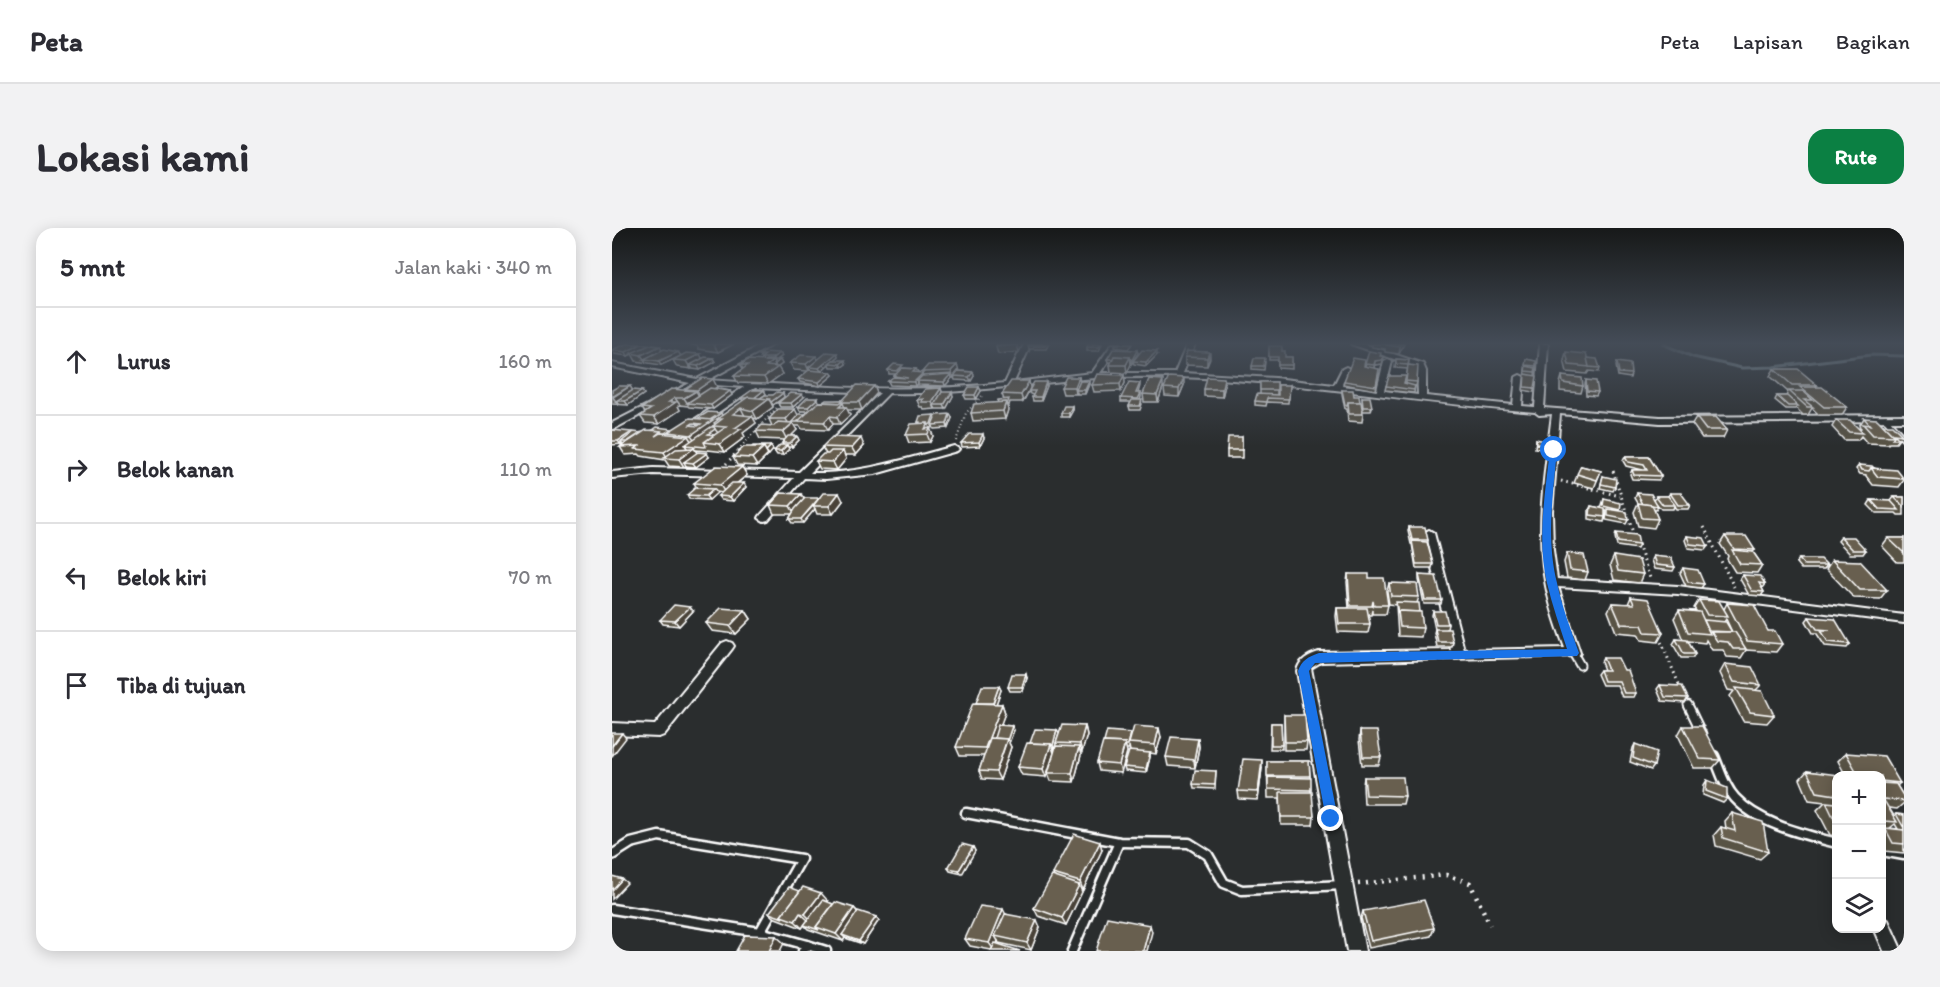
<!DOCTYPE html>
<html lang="id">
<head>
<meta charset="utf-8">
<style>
	:root { --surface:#fff; --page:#f2f2f3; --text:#2b2b33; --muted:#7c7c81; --line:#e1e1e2; --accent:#0b8043 }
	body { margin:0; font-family:Itim,sans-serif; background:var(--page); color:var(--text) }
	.controls { position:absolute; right:18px; bottom:18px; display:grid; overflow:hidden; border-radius:12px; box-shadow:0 3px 15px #0003 }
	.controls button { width:54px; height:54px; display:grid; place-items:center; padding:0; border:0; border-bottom:2px solid var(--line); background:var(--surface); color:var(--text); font:30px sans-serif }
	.stop { position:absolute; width:18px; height:18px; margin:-14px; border:4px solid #1a73e8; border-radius:50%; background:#fff }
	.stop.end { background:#1a73e8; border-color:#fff; box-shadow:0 2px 6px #0008 }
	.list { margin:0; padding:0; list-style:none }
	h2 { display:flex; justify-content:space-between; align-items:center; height:78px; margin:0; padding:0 24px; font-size:26px }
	h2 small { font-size:20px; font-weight:400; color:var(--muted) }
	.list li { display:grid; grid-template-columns:39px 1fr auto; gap:18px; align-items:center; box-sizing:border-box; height:108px; padding:0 24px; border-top:2px solid var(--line) }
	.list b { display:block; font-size:22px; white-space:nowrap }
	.list em { font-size:20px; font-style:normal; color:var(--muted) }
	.icon { flex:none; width:33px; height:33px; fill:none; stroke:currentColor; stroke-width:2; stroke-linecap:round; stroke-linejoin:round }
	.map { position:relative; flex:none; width:1292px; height:723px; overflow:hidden; border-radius:18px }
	header { display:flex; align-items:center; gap:36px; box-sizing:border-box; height:84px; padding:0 30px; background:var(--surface); border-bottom:2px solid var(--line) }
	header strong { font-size:28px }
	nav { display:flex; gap:33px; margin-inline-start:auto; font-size:21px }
	.intro { display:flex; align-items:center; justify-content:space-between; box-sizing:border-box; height:144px; padding:0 36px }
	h1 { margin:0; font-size:42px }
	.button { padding:15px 27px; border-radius:18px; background:var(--accent); color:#fff; font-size:21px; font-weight:700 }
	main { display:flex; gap:36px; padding:0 36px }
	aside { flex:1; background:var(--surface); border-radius:18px; box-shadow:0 3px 15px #0003 }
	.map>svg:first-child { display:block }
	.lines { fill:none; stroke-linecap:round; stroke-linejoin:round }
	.stream { stroke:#94a4aa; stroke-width:3 }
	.service-far2-casing { stroke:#fff; stroke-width:8 }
	.service-far1-casing { stroke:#fff; stroke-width:11 }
	.service-casing { stroke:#fff; stroke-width:13 }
	.minor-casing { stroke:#fff; stroke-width:4 }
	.path-far2 { stroke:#fff; stroke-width:2; stroke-dasharray:1 3; stroke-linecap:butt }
	.path-far1 { stroke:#fff; stroke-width:3; stroke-dasharray:1.5 4; stroke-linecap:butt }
	.path { stroke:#fff; stroke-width:4.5; stroke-dasharray:2 6; stroke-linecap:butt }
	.service-far2 { stroke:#2a2d2e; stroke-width:4.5 }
	.service-far1 { stroke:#2a2d2e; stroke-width:7 }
	.service { stroke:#2a2d2e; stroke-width:8 }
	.minor { fill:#2a2d2e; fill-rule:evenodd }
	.wall { fill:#595244; stroke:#fff; stroke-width:1.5; fill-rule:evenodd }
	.shaded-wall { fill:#484237; stroke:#fff; stroke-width:1.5 }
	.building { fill:#675f4f; stroke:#fff; stroke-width:1.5; fill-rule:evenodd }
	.route { fill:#1a73e8 }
</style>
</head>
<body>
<header>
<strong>Peta</strong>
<nav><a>Peta</a><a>Lapisan</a><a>Bagikan</a></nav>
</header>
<div class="intro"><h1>Lokasi kami</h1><a class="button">Rute</a></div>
<main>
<aside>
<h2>5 mnt<small>Jalan kaki · 340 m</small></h2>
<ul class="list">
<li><svg class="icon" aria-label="ahead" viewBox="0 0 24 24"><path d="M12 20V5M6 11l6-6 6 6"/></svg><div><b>Lurus</b></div><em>160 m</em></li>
<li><svg class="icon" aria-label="right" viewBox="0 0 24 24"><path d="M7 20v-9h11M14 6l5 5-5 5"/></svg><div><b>Belok kanan</b></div><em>110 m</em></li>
<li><svg class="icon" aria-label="left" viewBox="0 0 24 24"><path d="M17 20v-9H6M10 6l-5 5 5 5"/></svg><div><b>Belok kiri</b></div><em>70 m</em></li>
<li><svg class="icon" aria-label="arrive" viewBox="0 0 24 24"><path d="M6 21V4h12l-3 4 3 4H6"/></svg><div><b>Tiba di tujuan</b></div></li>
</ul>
</aside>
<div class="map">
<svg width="1292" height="723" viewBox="0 0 1292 723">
	<rect width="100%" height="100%" fill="#2a2d2e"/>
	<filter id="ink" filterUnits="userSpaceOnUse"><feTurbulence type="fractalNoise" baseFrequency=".0167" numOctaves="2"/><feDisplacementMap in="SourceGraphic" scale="12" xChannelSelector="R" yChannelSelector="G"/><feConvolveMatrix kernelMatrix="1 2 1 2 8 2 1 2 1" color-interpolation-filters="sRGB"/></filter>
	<g filter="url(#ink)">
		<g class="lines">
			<!-- stream -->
			<polyline class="stream" points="1051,116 1081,129 1130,140 1161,139 1259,127 1292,128"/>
			<!-- service-far2 casing -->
			<g class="service-far2-casing">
				<polyline id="service-far2" points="1273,190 1292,211"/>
			</g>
			<!-- service-far1 casing -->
			<g class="service-far1-casing">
				<g id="service-far1">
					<polyline points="961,425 968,437"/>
					<polyline points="1076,477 1090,506"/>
				</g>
			</g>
			<!-- service casing -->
			<g class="service-casing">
				<g id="service">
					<path d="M1102 528C1108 542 1112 558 1123 570 1147 596 1191 606 1224 615"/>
					<polyline points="354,585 507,614 577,615 596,627 612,655 630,662 731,657"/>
					<polyline points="1270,623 1292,627"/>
					<polyline points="0,627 19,615 47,608 189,631 148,704"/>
					<polyline points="0,681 148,704 195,717 191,723"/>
					<polyline points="195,717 214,723"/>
					<polyline points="460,723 507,614"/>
				</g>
			</g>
			<!-- minor casing -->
			<g class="minor-casing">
				<g id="minor">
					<path d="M151 116H162L96 152C194 158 294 166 393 155L411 116H419L402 154 480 145 500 116H508L488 145H563L575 116H583L571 145 663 150 722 157 730 141 734 139 738 141 730 158 765 162 772 133 776 131 780 133 773 163 806 167 805 139 739 116H752L811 136 814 143V168L901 177 904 149 908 147 912 149 910 178 923 179 928 116H936L932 180 1048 189 1292 187V193L1048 195 948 186 940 283 941 322 945 351 1066 358 1292 387V395L1066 366 946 359 968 425 966 428 709 434 699 440 753 723H735L685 443C687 432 697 427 707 424L839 422 812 305 817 302 822 305 852 422 953 420C943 394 934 367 931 339 925 288 934 237 940 186L927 187 923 184C804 175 687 153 567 149 536 149 503 148 472 151 406 157 342 167 277 165L198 245C250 246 293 231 342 218L347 221 345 223 263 246 214 251 192 250 156 292 152 293 147 290 148 288 182 250 41 246 0 250V244L41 240 187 244 268 165 143 160 68 209H62V205L132 159 87 156 0 202V195L78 155 0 139V135L85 151Z"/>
					<polygon points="115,413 120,415 122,418 120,421 52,507 47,509 0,507 0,495 43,497 110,415"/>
					<polygon points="1270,689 1276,692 1290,723 1272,723 1262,700 1270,700"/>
				</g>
			</g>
			<!-- path-far2 -->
			<g class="path-far2">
				<polyline points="344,213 354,185 370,168"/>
				<polyline points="126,222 170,174"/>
			</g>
			<!-- path-far1 -->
			<g class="path-far1">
				<polyline points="114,236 128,221"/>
				<polyline points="1001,243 1023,311"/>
				<polyline points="949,253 1008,268"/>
				<polyline points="1092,299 1122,359"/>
				<polyline points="1026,317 1038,350"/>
				<polyline points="1047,409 1069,461"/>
			</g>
			<!-- path -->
			<polyline class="path" points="746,656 834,647 858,655 878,697"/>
			<!-- service-far2 -->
			<use href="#service-far2" class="service-far2"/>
			<!-- service-far1 -->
			<use href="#service-far1" class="service-far1"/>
			<!-- service -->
			<use href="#service" class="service"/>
			<!-- minor -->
			<use href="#minor" class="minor"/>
		</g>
		<!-- wall -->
		<g class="wall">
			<polygon points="14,116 36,116 48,118 50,122 66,124 69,128 49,137 24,133 20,126 16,128 2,126 0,122"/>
			<polygon points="75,116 122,116 106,124 87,121 85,118"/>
			<polygon points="385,116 411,116 407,124 386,126 384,119"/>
			<polygon points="417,116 437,116 434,121 417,121 416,118"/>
			<polygon points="490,116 487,123 475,123 475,119"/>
			<polygon points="503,116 520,116 516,121 503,119"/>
			<polygon points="760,116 792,116 787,126 773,124 773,121 760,119"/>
			<polygon points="657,118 670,123 673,129 680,129 680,141 666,140 666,132 657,132"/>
			<polygon points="525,122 526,125 522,132 545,127 534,138 522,136 521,133 520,135 519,135 515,145 499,144 498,137 499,134 496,134 495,131"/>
			<polygon points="954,124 975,130 988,140 987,144 977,143 975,146 955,144 952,132"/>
			<polygon points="168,125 170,128 165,132 168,132 170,136 166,139 170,146 156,156 126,155 122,148 131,141 129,137 151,133 148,127"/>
			<polygon points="225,125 226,128 222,132 234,136 230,139 218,139 217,136 209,143 221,147 208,158 188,154 186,151 196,143 182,142 178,135 206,132"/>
			<polygon points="598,125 598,131 595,138 573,137 573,129"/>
			<polygon points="769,128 772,129 770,136 763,137 762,140 767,141 764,162 731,156 732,153 753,138 753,136"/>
			<polygon points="101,130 103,134 88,142 65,139 61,132"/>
			<polygon points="784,131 797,132 796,141 783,140"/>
			<polygon points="914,131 924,133 922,164 911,162"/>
			<polygon points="653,134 652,142 640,141 640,138"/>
			<polygon points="1005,134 1019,146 1018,150 1006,148 1004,138"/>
			<polygon points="345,137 347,143 361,144 362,148 359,153 343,152 342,149 340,150 333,158 306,157 306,155 303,158 278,157 276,153 283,149 282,148 284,146 277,146 276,142 292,140 304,141 306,144 310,145 310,144"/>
			<polygon points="796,137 805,154 804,158 802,158 803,158 802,165 773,162 774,158 794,155"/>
			<polygon points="1162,141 1205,157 1204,159 1235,179 1230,187 1207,187 1200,180 1196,187 1191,187 1184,180 1183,181 1174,181 1163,172 1165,168 1174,168 1176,164 1158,148"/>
			<polygon points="512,147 513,155 509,163 482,164 480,157"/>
			<polygon points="950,148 971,158 969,165 948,163 948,155"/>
			<polygon points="467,149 468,154 477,156 473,166 465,166 465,165 464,166 451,166 449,159"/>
			<polygon points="974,152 986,164 984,168 974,167 973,156"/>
			<polygon points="417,153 418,160 435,158 429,173 421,173 420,169 421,167 418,166 417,163 411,174 398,174 393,191 361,193 359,185 392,172 390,166"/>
			<polygon points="648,154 665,154 665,167 678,157 676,175 655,174 654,178 643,177 643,173 648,166"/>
			<polygon points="528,155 528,158 526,165 529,165 529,169 528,172 530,176 528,182 518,182 517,178 519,174 509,174 509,170"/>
			<polygon points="572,157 567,169 553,168 552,160"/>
			<polygon points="613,157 610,169 592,168 592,161"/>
			<polygon points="262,158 265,165 250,182 235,182 238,187 228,196 221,196 216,202 190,201 188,198 182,198 185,202 179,208 185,208 187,212 180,219 176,219 177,221 171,227 165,227 162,223 171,217 170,215 172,212 148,211 144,203 160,198 157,191 194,186 197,183 188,183 186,179 207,174 231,172"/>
			<polygon points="105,159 103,160 118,163 120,167 101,181 77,179 76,178 68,177 66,178 68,182 47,196 33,195 28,188 33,185 30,180 74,162 73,161"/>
			<polygon points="367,159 369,163 364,171 354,171 352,167"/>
			<polygon points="551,159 546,174 532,174 531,166"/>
			<polygon points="329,160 330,165 341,168 334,181 324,181 323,180 323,181 312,182 311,179 308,179 305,172"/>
			<polygon points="0,162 30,163 32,166 16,177 0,176"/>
			<path d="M152 162 154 166 149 170 171 165 172 169 161 177V179L145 191 141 190 144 195 131 205 133 209 113 224 96 222 95 223 83 222 85 225 97 229 84 239 74 238 72 239 57 238 53 232 29 228 27 226 13 227 8 219 11 217 10 216 0 217V202L21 206 41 202 61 201 85 191 110 188 131 173 129 170ZM81 195H84L85 197H88L86 198 78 197Z"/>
			<polygon points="730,162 742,168 748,174 751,186 750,194 736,193 735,181 733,181 730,166"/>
			<polygon points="192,169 181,179 168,179 166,175"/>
			<polygon points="750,169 760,179 759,183 751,183"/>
			<polygon points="460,178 461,182 457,189 449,189 449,185"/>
			<polygon points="322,187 323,189 340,190 336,200 322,201 321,198 320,200 318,200 321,208 318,214 297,215 294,207 306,196 306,194"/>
			<polygon points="1084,189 1115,202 1111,210 1090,210 1080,196"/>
			<polygon points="1252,190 1271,197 1290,207 1284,215 1277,215 1276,216 1255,215 1249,208 1246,212 1232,212 1220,199 1224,192 1248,201 1249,200 1247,198"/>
			<polygon points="630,209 630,230 615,230 615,222"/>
			<polygon points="372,210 368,218 350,219 349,215"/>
			<polygon points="924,211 933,217 932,221 923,220"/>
			<polygon points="159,218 161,222 145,238 125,237 121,229"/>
			<polygon points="252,218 244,227 233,227 234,231 225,242 208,241 204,233 214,226 210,219"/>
			<polygon points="1013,229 1037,229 1049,248 1047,252 1020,251 1018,246 1020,242 1031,242 1014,238 1011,233"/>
			<polygon points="1247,237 1262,240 1292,250 1292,252 1287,259 1261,257 1254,248 1254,247 1248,246 1244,241"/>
			<polygon points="969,238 989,243 982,260 962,255"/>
			<polygon points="130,239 135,247 126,255 134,259 121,273 109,272 106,268 110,265 105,264 97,272 77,271 75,267 85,260 82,255"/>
			<polygon points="991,248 1003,259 1001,263 988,260"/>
			<polygon points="1025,265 1042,272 1044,268 1056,268 1058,265 1078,277 1076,281 1064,281 1062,278 1061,281 1049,281 1044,275 1046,278 1044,282 1042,282 1046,291 1042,300 1026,298 1022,284 1026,275 1023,270"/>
			<polygon points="1282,269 1292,269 1292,287 1286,287 1284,285 1264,285 1256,277 1259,272 1279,273"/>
			<polygon points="192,271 231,273 221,286 205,286 203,281 191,295 180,295 177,291 180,286 162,286 158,277"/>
			<polygon points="992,271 1008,282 1008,283 1016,292 1014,296 994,292 995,283 993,283 993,289 992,294 977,291 977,282 979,278 989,280"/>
			<polygon points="797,299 816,312 816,315 821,336 820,340 804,340 800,316 799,316 796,303"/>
			<polygon points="1004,305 1027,317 1025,321 1005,318 1003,309"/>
			<polygon points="1075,308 1096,318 1093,322 1076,320 1073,312"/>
			<polygon points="1113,308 1143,322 1141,324 1150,337 1145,345 1123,344 1115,331 1116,328 1108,316"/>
			<polygon points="1229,309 1254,322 1251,326 1238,326 1226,313"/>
			<polygon points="1276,310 1292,310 1292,334 1285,334 1270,318"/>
			<polygon points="955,325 976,344 973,352 955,350 952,334"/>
			<polygon points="1002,328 1031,346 1027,355 1002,352 998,337"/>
			<polygon points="1041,328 1063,339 1061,343 1042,341 1039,332"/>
			<polygon points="1187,331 1215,337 1212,341 1189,341 1184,335"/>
			<polygon points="1220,332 1275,362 1268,371 1242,370 1214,341"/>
			<polygon points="1071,340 1092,356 1089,360 1074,358 1068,345"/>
			<polygon points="736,346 757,350 776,377 774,386 760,386 760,382 759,387 756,387 758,396 756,405 726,404 724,388 725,380 737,380 735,354"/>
			<polygon points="807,347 830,372 829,376 812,376 807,352"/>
			<polygon points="1131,347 1153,356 1150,360 1152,364 1149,368 1137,367 1128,351"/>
			<polygon points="777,355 807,369 805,375 811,400 809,409 786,408 784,377 777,376 775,363"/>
			<polygon points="1019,369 1051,405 1046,414 1029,412 1026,406 1004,404 996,383 1000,375 1016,376"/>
			<path d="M1087 372 1112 381 1115 375 1156 403 1170 416 1164 424 1134 422 1129 430 1115 429 1111 422H1100L1094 412 1093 415 1076 413 1083 426 1081 430H1069L1061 416 1064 411 1071 412 1062 390 1067 382 1084 383 1082 380ZM1114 391 1120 404 1112 394Z"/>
			<polygon points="133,382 139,391 124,406 100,403 94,395"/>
			<polygon points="81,383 67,398 51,396 48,392"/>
			<polygon points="821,383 836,396 835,401 841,414 840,419 825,419 822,405 823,401 820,387"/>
			<polygon points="1197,389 1238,416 1235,420 1213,418 1205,406 1206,405 1201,405 1194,393"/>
			<polygon points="991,430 1012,442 1024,465 1022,469 1010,469 1005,457 990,457 985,446 988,442 992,442 989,434"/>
			<polygon points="1113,436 1149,457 1144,462 1162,487 1155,495 1131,493 1118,468 1122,463 1116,462 1108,445"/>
			<polygon points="415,450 411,463 398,463 396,459"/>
			<polygon points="1048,457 1076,470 1073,475 1050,473 1045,461"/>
			<polygon points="387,458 389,462 384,476 390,476 393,485 388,497 400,498 402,502 397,515 399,519 388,552 370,551 367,543 372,528 348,528 344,519 365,475 364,475"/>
			<polygon points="672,487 695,514 694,522 672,522"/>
			<polygon points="659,495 669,495 670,521 658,521"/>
			<polygon points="473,498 475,507 470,524 468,524 469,527 462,554 439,553 436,545 437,540 434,549 410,547 406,539 418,515"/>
			<polygon points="1071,498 1108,532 1101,540 1082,540 1066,507"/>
			<polygon points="748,503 769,529 767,537 750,537 747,512"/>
			<polygon points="549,509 544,526 538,525 538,529 534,545 513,543 512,539 518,523 517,518 517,521 514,521 515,524 509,545 487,543 485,535 492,514"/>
			<polygon points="586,511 587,519 583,540 556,538 554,529"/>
			<polygon points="1023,516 1042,538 1039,542 1018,534 1021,520"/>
			<path d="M1234 525 1288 555 1285 558 1292 569V575L1285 581 1277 580 1282 588 1284 586 1292 587V625L1272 623 1269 619V602H1270H1269V548H1234L1226 533ZM1283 596 1286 601 1278 600Z"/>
			<polygon points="655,533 697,533 699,564 702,589 701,597 669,597 668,570 656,570"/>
			<polygon points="650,540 646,572 627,571 626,563"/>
			<polygon points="604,543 603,561 582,560 581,556"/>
			<polygon points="1195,543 1224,548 1224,608 1218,607 1205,582 1213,574 1197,572 1188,551"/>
			<polygon points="752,549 793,568 791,576 752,576 751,557"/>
			<polygon points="1095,552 1115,571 1111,575 1091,567 1092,557"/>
			<polygon points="1120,585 1156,624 1148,631 1104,618 1102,607 1109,599 1114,601 1113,593"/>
			<polygon points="361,619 363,623 350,646 338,643 336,640"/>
			<polygon points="490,622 471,662 469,661 470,664 454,697 426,688 422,680 442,649 441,646"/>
			<polygon points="216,673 215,674 221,676 242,680 246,684 264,689 267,692 251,716 233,710 231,713 196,701 192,697 196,692 190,700 161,689 157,685"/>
			<polygon points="751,683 822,700 819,708 757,720 749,690"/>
			<polygon points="394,686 428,699 419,722 387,715 386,713 379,722 358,718 353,711"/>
		</g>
		<!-- shaded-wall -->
		<g class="shaded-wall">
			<polygon points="29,116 37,117 16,128 14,124"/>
			<polygon points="104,116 122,116 106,124 102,117"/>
			<polygon points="405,116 411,116 407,124 405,117"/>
			<polygon points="789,116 792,116 787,126 788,119"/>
			<polygon points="48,118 52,125 32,131 34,134 29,127"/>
			<polygon points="525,122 526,125 520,135 520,132"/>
			<polygon points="545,123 545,127 534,138 534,134"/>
			<polygon points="66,124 69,128 49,137 47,133"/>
			<polygon points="597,124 597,132 595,138 595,130"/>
			<polygon points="168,125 170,128 162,134 160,130"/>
			<polygon points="225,125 226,128 209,143 207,140"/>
			<polygon points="88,126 92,134 78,137 80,140 79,141 74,133"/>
			<polygon points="204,128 208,135 197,139 198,142 197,143 194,136"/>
			<polygon points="518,129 519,136 515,145 514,137"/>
			<polygon points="772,129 770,136 763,137 762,141 763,133"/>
			<polygon points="101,130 103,134 88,142 86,138"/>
			<polygon points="168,132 170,136 166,139 170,146 156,156 152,149 154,138 161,133 164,140 163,136"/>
			<polygon points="233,132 234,136 230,139 228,136"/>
			<polygon points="345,137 347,144 342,150 339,143"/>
			<polygon points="219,144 221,147 208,158 207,154"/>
			<polygon points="361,144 362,148 359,153 357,149"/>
			<polygon points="310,146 311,149 305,153 306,155 303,158 302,154"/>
			<polygon points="339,146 340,150 333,158 332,154"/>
			<polygon points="512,147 513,155 509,163 508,156"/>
			<polygon points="467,149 468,157 464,162 464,166 463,159"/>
			<polygon points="572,150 572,157 567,169 567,161"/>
			<polygon points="612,150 613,157 610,169 610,161"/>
			<polygon points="101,151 105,159 89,169 85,162"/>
			<polygon points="551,152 551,159 546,174 545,167"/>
			<polygon points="417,153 418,160 411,174 409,167"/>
			<polygon points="477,153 477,156 473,166 473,162"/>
			<polygon points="434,154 435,158 429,173 429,169"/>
			<polygon points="18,158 23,166 4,173 7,176 6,177 1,169"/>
			<polygon points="262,158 265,165 250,182 247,174"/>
			<polygon points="367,159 369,163 364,171 363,167"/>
			<polygon points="329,160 331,168 322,177 323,180 323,181 320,174"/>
			<polygon points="152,162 154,166 143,174 141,171"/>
			<polygon points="30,163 32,166 16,177 13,173"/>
			<polygon points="84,163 88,170 76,176 72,170"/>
			<polygon points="118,163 120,167 101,181 99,177"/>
			<polygon points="340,164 341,168 334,181 332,177"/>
			<polygon points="171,165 172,169 161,177 159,174"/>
			<polygon points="190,166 192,169 181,179 179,175"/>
			<polygon points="63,170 68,177 66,178 68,182 47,196 42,189 57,174"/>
			<polygon points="206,170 207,174 198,183 196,179"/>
			<polygon points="157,171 161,179 145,191 141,183"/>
			<polygon points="394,174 396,182 393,191 391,183"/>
			<polygon points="231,175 233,180 234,179 238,187 228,196 225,189 227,179"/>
			<polygon points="460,178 461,182 457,189 457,185"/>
			<polygon points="129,180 133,188 121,186"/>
			<polygon points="183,181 187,189 180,194 185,202 175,212 171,204 178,198 174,191"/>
			<polygon points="109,185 111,189 105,191 106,192 102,195 104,198 101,198 103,201 84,214 79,207"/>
			<polygon points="338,186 340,190 336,200 335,196"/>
			<polygon points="140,188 144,195 131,205 133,209 113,224 108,216 123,200"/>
			<polygon points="218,188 221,196 216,202 212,194"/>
			<polygon points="316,195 321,208 318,214 313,201"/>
			<polygon points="103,201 106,205 98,210 96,206"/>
			<polygon points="20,204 22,208 9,214 10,216 9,217 6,213"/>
			<polygon points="371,206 372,210 368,218 367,214"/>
			<polygon points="76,208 81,216 73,217 75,220 56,231 52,224"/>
			<polygon points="185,208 187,212 180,219 178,215"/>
			<polygon points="249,210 252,218 244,227 240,220"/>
			<polygon points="175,217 177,221 171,227 169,223"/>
			<polygon points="159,218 161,222 157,227 154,223"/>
			<polygon points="152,219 156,227 145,238 140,230"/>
			<polygon points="82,220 87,228 72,234 74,238 72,239 67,231"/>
			<polygon points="231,223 234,231 225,242 221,234"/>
			<polygon points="95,225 97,229 84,239 81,235"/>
			<polygon points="130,239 135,247 113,265 108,257"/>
			<polygon points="132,255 134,259 121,273 118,269"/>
			<polygon points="102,261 105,265 97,272 94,268"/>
			<polygon points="227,265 231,273 221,286 217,278"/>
			<polygon points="189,266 194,274 183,286 178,278"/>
			<polygon points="201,278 203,281 191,295 189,291"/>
			<polygon points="78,379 81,383 67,398 63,393"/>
			<polygon points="133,382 139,391 124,406 118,398"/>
			<polygon points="414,446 415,450 411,463 410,459"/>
			<polygon points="387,458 389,462 383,479 381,475"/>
			<polygon points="390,476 393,485 377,528 373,520"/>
			<polygon points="400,498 402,502 397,515 399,519 388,552 384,544"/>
			<polygon points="473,498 475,507 470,524 468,516"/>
			<polygon points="547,500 549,509 544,526 543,517"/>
			<polygon points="445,502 447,506 442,522 441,517"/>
			<polygon points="10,505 14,510 0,528 0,518"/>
			<polygon points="586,511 587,519 583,540 582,532"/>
			<polygon points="513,515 515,524 509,545 507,537"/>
			<polygon points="439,516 442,525 434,549 431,541"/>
			<polygon points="467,519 469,527 462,554 460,545"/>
			<polygon points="538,525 538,529 534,545 534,541"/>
			<polygon points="650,532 650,540 646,572 646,564"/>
			<polygon points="488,614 490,622 471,662 468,654"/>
			<polygon points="361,619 363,623 350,646 347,642"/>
			<polygon points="10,651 15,655 0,671 0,662"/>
			<polygon points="467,657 470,664 454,697 450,690"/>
			<polygon points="209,665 216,673 201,694 193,686"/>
			<polygon points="242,680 248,687 230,707 233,710 231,713 224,706"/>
			<polygon points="391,681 395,689 383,708 386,713 382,722 377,715"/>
			<polygon points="188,685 196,692 190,700 183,693"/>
			<polygon points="264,689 267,692 251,716 247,713"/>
			<polygon points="425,692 428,699 419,722 415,715"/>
			<polygon points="538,697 540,704 535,723 531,723"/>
			<polygon points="164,708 172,715 168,723 157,723"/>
		</g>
		<!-- building -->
		<g class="building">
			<polygon points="14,116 29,116 14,124 0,122"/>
			<polygon points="385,116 405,116 405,117 384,119"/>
			<polygon points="417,116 434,116 433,118 416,118"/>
			<polygon points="476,116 488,116 487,119 475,119"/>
			<polygon points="774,116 789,116 788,119 774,117"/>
			<polygon points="38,117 48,118 29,127 19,125"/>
			<polygon points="657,118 670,118 670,123 673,123 673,129 680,129 680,137 666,137 666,129 657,129"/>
			<polygon points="52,121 66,124 47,133 32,131"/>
			<polygon points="501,121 525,122 520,132 519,132 518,129 502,128 501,131 495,131"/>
			<polygon points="530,122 545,123 534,134 521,133"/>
			<polygon points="575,123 597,124 595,130 573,129"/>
			<polygon points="757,123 769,125 768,128 772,129 770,132 763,133 762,137 753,136"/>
			<polygon points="152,124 168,125 160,130 149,130 153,127 148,127"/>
			<polygon points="215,124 225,125 207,140 197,139"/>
			<polygon points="954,124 974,126 978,139 957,137"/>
			<polygon points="74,125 88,126 74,133 61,132"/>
			<polygon points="189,127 204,128 194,136 178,135"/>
			<polygon points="502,128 518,129 514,137 498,137"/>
			<polygon points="93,129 101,130 86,138 78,137"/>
			<polygon points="642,130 653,130 652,138 640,138"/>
			<polygon points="741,130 753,132 752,138 767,141 764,158 732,153"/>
			<polygon points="975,130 985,131 988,140 977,139"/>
			<polygon points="784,131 797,132 796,137 784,136"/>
			<polygon points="914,131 924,133 924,138 913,137"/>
			<polygon points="136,132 161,133 154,138 166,139 152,149 122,148 136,137 129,137"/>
			<polygon points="154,132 168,132 162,136 161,133 152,133"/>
			<polygon points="221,132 233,132 228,136 217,135"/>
			<polygon points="1005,134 1018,136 1019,146 1007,145"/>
			<polygon points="282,136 291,137 285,143 276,142"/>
			<polygon points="316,137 345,137 339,143 310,144"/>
			<polygon points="796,137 806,138 805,154 794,153"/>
			<polygon points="914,138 924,140 923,144 913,143"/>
			<polygon points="290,140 304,141 301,144 311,145 302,154 276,153 281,149 296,150 282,148"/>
			<polygon points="1162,141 1186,141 1205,157 1180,157"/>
			<polygon points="197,142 219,144 207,154 186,151"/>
			<polygon points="346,143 361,144 357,149 342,148"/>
			<polygon points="339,146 332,154 305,153 310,148"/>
			<polygon points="485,146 512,147 508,156 480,157"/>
			<polygon points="913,146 925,148 923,160 912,159"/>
			<polygon points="777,148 794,148 792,155 803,158 802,162 774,158"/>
			<polygon points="950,148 970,150 971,158 951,155"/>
			<polygon points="454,149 467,149 463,159 449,159"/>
			<polygon points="557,149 572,150 567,161 552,160"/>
			<polygon points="595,149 612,150 610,161 592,161"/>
			<polygon points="90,150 101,151 85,162 73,161"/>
			<polygon points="537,151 551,152 545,167 531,166"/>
			<polygon points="974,152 984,153 986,164 975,163"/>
			<polygon points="399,153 417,153 409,167 390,166"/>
			<polygon points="468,153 477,153 473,162 464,162"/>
			<polygon points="422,154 434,154 429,169 420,169 423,163 417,163"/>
			<polygon points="517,154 528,155 524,165 529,165 526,171 509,170"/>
			<rect x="648" y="154" width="17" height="8"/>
			<polygon points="245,157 262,158 247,174 229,174"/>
			<polygon points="666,157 678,157 677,171 655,170 654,174 643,173 645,166 666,167"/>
			<polygon points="7,158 18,158 0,169 0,162"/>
			<polygon points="357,159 367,159 363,167 352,167"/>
			<polygon points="1188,159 1210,159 1235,179 1212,179"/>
			<polygon points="98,160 118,163 99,177 75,175"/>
			<polygon points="329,160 320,174 309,174 311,171 305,172 313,161"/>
			<polygon points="59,161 84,163 72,170 63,170 57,174 64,174 42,189 28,188 39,181 30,180"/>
			<polygon points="21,162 30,163 13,173 4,173"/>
			<polygon points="140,162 152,162 142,170 129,170"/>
			<polygon points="730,162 741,162 742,168 747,168 748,174 736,174 735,177 733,177"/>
			<polygon points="1177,163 1191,163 1201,172 1192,172 1201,179 1195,179"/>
			<polygon points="165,164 171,165 159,174 157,171 148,170 153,167 161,167"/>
			<polygon points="330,164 340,164 332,177 322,177"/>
			<polygon points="178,165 190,166 179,175 166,175"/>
			<polygon points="1165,168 1175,168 1186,178 1176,178"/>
			<polygon points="136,169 157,171 141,183 129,180 121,186 140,188 123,200 129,201 108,216 92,214 114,199 101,198 110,191 105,191"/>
			<polygon points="750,169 758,169 760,179 751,179"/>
			<polygon points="195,170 206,170 196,179 186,179"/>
			<polygon points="397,171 395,177 394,174 385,175 386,172"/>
			<polygon points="214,172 231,172 229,174 230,175 211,174"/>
			<polygon points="520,172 530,172 528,178 517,178"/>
			<polygon points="206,174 231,175 227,179 234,179 225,189 218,188 212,194 186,193"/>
			<polygon points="394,174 391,183 359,185 362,176"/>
			<polygon points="736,174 749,174 751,186 737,186"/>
			<polygon points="452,178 460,178 457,185 449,185"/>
			<polygon points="166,181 183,181 174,191 157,191"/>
			<polygon points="96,184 109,185 98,192 85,191"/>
			<polygon points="187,186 194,186 186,193 188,194 180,194"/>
			<polygon points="338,186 335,196 320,197 324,187"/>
			<polygon points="322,187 319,196 316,197 316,195 308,196 308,194 306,194 308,188"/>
			<polygon points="1084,189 1104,189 1115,202 1094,202"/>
			<path d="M78 190 101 192 79 207 56 204ZM81 195 89 196 86 198 78 197Z"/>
			<polygon points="1252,190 1265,191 1282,208 1261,207 1251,196 1258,197"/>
			<polygon points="1224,192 1238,192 1251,205 1237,204"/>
			<polygon points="166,194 181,195 171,204 144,203 150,197 162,198"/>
			<polygon points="316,195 313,201 318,200 316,206 294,207 299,196"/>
			<polygon points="1271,197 1280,197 1290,207 1282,206 1287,211 1280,211 1282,208"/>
			<polygon points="45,199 60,201 53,205 50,205 49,203 41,202"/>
			<polygon points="99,199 102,199 103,201 96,206 102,207 92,214 94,218 93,219 73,217"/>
			<polygon points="0,202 20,204 6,213 0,213"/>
			<polygon points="34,202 49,203 43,208 48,205 76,208 52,224 23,221 27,218 8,219"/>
			<polygon points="22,204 29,205 15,214 9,214"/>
			<polygon points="357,206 371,206 367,214 349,215"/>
			<polygon points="176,208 185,208 178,215 170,215"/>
			<polygon points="220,209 249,210 240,220 210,219"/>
			<polygon points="616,209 630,209 630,222 615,222"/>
			<polygon points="924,211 933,213 933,217 924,216"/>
			<polygon points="168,217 175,217 169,223 162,223"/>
			<polygon points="141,218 159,218 154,223 152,219 140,219"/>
			<polygon points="132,219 152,219 140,230 121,229"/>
			<polygon points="82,220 67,231 52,230 64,221"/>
			<polygon points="219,223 231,223 221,234 204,233 211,226 216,226"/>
			<polygon points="86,224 95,225 81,235 72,234"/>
			<polygon points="1013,229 1037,229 1049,248 1022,247 1020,242 1035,242 1032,237 1016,234"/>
			<polygon points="1247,237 1260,238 1262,240 1259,240 1257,243 1250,242"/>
			<polygon points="104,238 130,239 108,257 82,255"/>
			<polygon points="969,238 989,243 985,252 965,246"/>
			<polygon points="1259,240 1285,242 1292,251 1266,249"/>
			<polygon points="991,248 1004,251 1003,259 989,256"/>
			<polygon points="120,255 132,255 118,269 106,268"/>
			<polygon points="83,260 102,261 94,268 75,267"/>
			<polygon points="169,265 189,266 178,278 158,277"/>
			<polygon points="211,265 227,265 217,278 201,278"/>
			<polygon points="1025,265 1039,266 1046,278 1031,276"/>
			<polygon points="1058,265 1069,265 1078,277 1066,277"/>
			<polygon points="1044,268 1056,268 1063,277 1051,277"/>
			<polygon points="1282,269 1292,269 1292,279"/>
			<polygon points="193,270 207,270 189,291 177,291 183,281"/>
			<polygon points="992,271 1009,275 1008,282 991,278"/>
			<polygon points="1259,272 1279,273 1287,282 1267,281"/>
			<polygon points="1026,275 1040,277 1046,291 1030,290"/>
			<polygon points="979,278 993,281 993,289 978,287"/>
			<polygon points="996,281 1015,284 1016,292 996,288"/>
			<polygon points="797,299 813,299 816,312 800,312"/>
			<polygon points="1004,305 1025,307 1027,317 1006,314"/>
			<polygon points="1075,308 1092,310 1096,318 1078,316"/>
			<polygon points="1113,308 1134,308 1143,322 1122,321"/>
			<polygon points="1229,309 1242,309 1254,322 1241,322"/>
			<polygon points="1276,310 1292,310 1292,325"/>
			<polygon points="800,313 815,314 821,336 804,336"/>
			<polygon points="1120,322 1141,324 1150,337 1128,336"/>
			<polygon points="955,325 972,327 976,344 958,342"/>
			<polygon points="1002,328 1027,332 1031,346 1006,343"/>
			<polygon points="1041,328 1059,330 1063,339 1044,337"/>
			<polygon points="1187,331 1209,331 1215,337 1192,337"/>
			<polygon points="1220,332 1248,333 1275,362 1248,362"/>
			<polygon points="1071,340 1086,342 1092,356 1076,354"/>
			<polygon points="736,346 757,346 757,350 772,350 776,377 762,377 761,373 760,378 738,378"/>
			<polygon points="807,347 824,348 830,372 813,372"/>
			<polygon points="1131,347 1148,348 1153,356 1147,355 1152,364 1140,363"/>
			<polygon points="777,355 805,356 807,369 779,368"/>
			<polygon points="1019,369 1036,371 1051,405 1033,404 1030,397 1009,396 1000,375 1022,376"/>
			<polygon points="1087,372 1107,373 1116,388 1095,387"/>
			<polygon points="784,374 807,375 808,384 786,383 786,385"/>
			<polygon points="1115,375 1142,377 1156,403 1163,403 1170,416 1135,413"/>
			<polygon points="62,377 78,379 63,393 48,392"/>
			<polygon points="109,380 133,382 118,398 94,395"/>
			<polygon points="725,380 755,380 758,396 727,396"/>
			<polygon points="1067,382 1088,384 1098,406 1076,404"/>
			<polygon points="786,383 809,384 811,400 788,399"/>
			<polygon points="821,383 833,383 836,396 824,396"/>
			<polygon points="1197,389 1223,391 1238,416 1216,414 1209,402 1218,402 1205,401"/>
			<polygon points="1092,392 1114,394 1120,404 1097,403"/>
			<polygon points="823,401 838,401 841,414 826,414"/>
			<polygon points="1099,404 1123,404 1134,421 1121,421 1116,414 1105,413"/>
			<polygon points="1064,411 1075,412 1083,426 1072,426"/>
			<polygon points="991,430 1006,430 1012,442 1016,442 1024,465 1012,465 1007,453 992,453 988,442 996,442"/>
			<polygon points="1113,436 1140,439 1149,457 1122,454"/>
			<polygon points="400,446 414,446 410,459 396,459"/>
			<polygon points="1048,457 1070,458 1076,470 1053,469"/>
			<polygon points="370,458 387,458 381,475 364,475"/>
			<polygon points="1124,460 1150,463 1162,487 1138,484"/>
			<polygon points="361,475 390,476 373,520 344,519"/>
			<polygon points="672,487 693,487 695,514 673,514"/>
			<polygon points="659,495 669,495 670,517 659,517"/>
			<polygon points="386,497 400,498 395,513 395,511 382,510"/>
			<polygon points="450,497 473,498 468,516 444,515"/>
			<polygon points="522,498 547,500 543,517 517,515"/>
			<polygon points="1071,498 1090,498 1108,532 1088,531"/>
			<polygon points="423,501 445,502 441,517 439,517 439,516 418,515"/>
			<polygon points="495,503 519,505 516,517 512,517 513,515 492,514"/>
			<polygon points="748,503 765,503 769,529 751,529"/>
			<polygon points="0,505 10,505 0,518"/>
			<polygon points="559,509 586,511 582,532 554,529"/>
			<polygon points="378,510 395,511 384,544 367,543"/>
			<polygon points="491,514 513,515 507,537 485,535"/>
			<polygon points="415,515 439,516 431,541 406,539"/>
			<polygon points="1023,516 1045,524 1042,538 1021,530"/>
			<polygon points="444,518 467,519 460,545 436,545"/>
			<polygon points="517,523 538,525 534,541 512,539"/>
			<polygon points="1234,525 1272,528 1288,555 1269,553 1269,548 1247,548"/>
			<polygon points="631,531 650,532 646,564 626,563"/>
			<polygon points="655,533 697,533 698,548 655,548"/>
			<polygon points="583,542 604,543 603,557 581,556"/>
			<polygon points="1195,543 1234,548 1224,548 1224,567 1205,564"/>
			<polygon points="656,549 699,550 699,562 656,561"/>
			<polygon points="752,549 791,549 793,568 754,567"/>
			<polygon points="1095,552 1115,560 1115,571 1094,563"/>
			<polygon points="1269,555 1284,556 1292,569 1292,573 1271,571 1285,594 1271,593 1269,590"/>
			<polygon points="668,564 700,564 702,589 669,589"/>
			<polygon points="1214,574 1224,575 1224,595"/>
			<polygon points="1120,585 1151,594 1156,624 1111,610 1109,599 1123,603"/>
			<polygon points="1284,586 1292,587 1292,600"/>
			<polygon points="1273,600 1292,602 1292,616 1281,615"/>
			<polygon points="462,606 488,614 468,654 441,646"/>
			<polygon points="350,616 361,619 347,642 336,640"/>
			<polygon points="0,648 10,651 0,662"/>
			<polygon points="440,648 467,657 450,690 422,680"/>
			<polygon points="177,659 188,663 169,688 171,690 157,685"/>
			<polygon points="191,659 209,665 193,686 188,685 183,693 169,688"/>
			<polygon points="211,672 221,676 204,699 207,702 192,697"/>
			<polygon points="812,672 822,700 759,713 751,683"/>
			<polygon points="223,674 242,680 224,706 204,699"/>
			<polygon points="368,678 391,681 377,715 353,711"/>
			<polygon points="246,683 264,689 247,713 230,707"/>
			<polygon points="393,686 425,692 415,715 383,708"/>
			<polygon points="495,689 538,697 531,723 484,723"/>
			<polygon points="133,707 164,708 157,723 124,723"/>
			<polygon points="383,715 408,723 379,723"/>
		</g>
	</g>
	<!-- sky -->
	<linearGradient id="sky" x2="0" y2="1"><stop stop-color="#171919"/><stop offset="0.53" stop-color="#444c57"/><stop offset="1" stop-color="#444c57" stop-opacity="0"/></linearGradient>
	<rect width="1292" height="218" fill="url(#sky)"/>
	<!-- route -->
	<path class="route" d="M942 220 945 222C941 265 934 312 945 355 950 379 959 402 967 425L965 428 703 435 697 443 726 591 724 596 719 597 715 596 686 443C690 432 696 429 707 425L955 421C948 399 940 377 935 355 925 312 933 265 938 222Z"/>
</svg>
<div class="controls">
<button>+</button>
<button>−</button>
<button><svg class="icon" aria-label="layers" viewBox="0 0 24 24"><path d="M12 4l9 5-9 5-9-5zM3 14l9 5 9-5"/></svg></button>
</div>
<div class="stop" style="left:942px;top:222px"></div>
<div class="stop end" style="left:719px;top:591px"></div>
</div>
</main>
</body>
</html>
